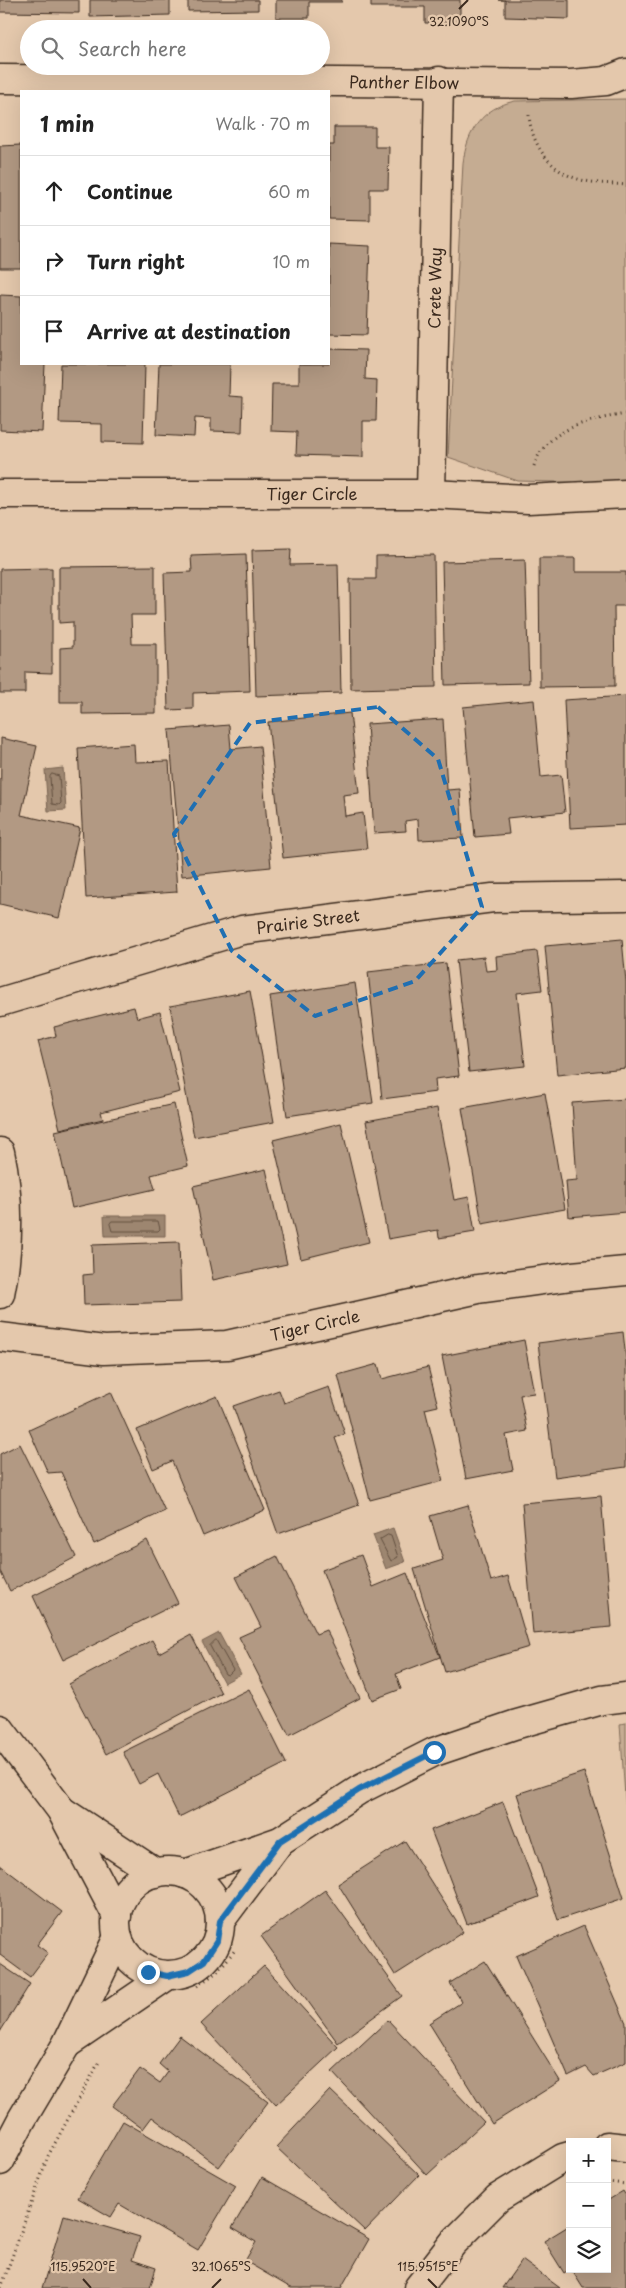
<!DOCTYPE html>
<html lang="en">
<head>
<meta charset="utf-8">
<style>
	:root { --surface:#fff; --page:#f2f2f2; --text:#222; --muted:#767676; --line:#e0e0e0 }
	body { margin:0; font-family:"Playpen Sans",sans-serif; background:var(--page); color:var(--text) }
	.controls { position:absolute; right:15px; bottom:15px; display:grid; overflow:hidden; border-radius:0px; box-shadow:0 5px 20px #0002 }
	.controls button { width:45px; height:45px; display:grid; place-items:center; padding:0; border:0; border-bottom:1px solid var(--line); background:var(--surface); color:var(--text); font:25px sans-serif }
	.stop { position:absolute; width:15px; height:15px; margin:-11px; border:4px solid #1f6fb2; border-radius:50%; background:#fff }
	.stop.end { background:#1f6fb2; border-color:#fff; box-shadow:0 1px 5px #0008 }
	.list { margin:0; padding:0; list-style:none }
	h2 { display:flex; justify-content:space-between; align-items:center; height:65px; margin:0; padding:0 20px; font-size:21px }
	h2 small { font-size:16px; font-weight:400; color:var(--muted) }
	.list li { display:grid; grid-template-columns:32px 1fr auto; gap:15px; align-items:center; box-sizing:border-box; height:70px; padding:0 20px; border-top:1px solid var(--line) }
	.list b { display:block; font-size:19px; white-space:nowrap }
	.list em { font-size:16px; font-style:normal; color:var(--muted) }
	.icon { flex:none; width:28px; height:28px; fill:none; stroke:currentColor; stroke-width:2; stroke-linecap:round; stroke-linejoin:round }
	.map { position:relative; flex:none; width:626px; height:2288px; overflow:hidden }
	.search { position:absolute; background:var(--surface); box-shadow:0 5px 20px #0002; left:20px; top:20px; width:310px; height:55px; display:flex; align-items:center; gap:12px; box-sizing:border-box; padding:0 18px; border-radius:28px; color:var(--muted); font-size:19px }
	.panel { position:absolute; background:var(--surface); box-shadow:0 5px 20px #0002; left:20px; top:90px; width:310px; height:275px; border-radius:0px }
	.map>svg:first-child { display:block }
	.green { fill:#c5ac92; stroke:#806b58 }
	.water { fill:#9d8670; stroke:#76614f }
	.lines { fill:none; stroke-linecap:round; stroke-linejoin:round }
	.shore { stroke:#624f3f; stroke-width:1 }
	.building { fill:#b29983; stroke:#3b2a1e }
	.minor-casing { stroke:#3b2a1e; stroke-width:31 }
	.path { stroke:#3b2a1e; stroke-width:3; stroke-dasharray:1 4; stroke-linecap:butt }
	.minor { stroke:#e4c8ac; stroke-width:28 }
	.route { stroke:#1f6fb2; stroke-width:6 }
	.marked { fill:none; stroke:#1f6fb2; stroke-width:4; stroke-dasharray:10 6; stroke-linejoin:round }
	.ticks { fill:none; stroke:#3b2a1e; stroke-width:2 }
	.labels { text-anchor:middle; stroke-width:4.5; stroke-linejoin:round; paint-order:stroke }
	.street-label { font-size:16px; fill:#3b2a1e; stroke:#e4c8ac }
	.ticks-label { font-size:12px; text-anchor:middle; fill:#3b2a1e; stroke:#e4c8ac; stroke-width:4.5; stroke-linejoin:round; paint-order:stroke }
</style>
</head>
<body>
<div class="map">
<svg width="626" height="2288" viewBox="0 0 626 2288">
	<rect width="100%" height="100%" fill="#e4c8ac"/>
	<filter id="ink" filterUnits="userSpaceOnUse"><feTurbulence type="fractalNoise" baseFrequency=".02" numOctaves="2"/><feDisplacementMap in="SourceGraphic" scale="10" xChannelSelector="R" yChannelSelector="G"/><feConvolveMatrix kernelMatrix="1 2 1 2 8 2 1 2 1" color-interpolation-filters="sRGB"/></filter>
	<g filter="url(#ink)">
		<!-- green -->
		<g class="green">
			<path d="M626 99V484L518 481 448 457 463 163C467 131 482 108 515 101Z"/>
			<polygon points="626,1723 626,1811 620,1724"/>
		</g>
		<!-- water -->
		<g class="water">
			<polygon points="63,768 66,810 48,811 45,770"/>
			<polygon points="104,1216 165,1216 165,1236 105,1236"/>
			<polygon points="393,1528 405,1562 386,1569 373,1535"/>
			<polygon points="219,1633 241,1674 224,1683 202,1642"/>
		</g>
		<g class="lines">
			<!-- shore -->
			<g class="shore">
				<polygon points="52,774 59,776 61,803 59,805 52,804 50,777"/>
				<polygon points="112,1221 158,1221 160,1229 158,1231 112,1231 110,1224"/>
				<polygon points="388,1535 391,1536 398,1557 391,1561 380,1540"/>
				<polygon points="216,1640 233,1670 228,1675 225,1674 210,1646"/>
			</g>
		</g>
		<!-- building -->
		<g class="building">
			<polygon points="0,0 79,0 79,13 0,12"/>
			<polygon points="90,0 170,0 170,15 90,17"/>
			<polygon points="188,0 258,0 258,10 188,11"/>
			<polygon points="276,0 342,0 342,2 309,2 309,18 276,18"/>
			<polygon points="371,0 460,0 460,23 425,23 425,7 371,7"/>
			<polygon points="498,0 569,0 569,19 505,17 505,0"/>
			<polygon points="334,127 375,127 375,147 389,147 388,189 370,189 370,220 329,219 329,145 334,145"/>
			<polygon points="21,145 21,268 0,268 0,146"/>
			<polygon points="329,244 370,246 367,335 329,334"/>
			<polygon points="0,295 21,296 21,364 45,364 42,432 0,430"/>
			<polygon points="329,349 366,350 365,379 377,380 376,421 363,421 363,457 296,455 297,432 271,431 272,384 299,384 299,364 329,364"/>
			<polygon points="61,364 145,364 143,443 102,442 102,424 59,423"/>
			<polygon points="159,364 230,364 229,396 243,397 242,432 211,431 211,419 195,418 194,437 156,435"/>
			<polygon points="291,549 290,565 338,564 341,693 256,696 252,550"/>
			<polygon points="246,554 250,691 193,693 193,709 168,710 164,573 192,572 191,556"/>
			<polygon points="434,555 436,687 351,689 350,579 376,579 376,556"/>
			<polygon points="539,558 575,558 575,572 626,572 626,606 614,606 615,686 540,687"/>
			<polygon points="525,560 529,683 445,685 442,562"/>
			<polygon points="155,566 155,615 131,615 132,644 156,644 156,713 82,714 82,702 60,702 60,648 73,647 73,622 59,623 59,567"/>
			<polygon points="52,568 52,673 25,672 25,693 0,693 0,569"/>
			<polygon points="626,696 626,825 570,828 564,700"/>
			<polygon points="534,700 541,777 561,775 565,812 507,818 509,834 475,837 463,707"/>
			<polygon points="350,713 359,793 343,795 345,816 363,813 367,849 283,858 268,722"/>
			<polygon points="443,719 447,790 460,789 463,838 419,840 418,819 405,821 406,831 374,833 367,724"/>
			<polygon points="229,725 231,749 260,746 271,867 182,876 169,730"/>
			<polygon points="1,738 37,746 21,815 80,828 59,918 0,904"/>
			<polygon points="134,744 135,762 169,761 177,892 86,898 78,748"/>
			<polygon points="622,939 626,982 626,1068 557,1075 545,946"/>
			<polygon points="537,951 542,990 517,993 525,1066 469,1072 456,960 484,957 486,971 497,970 496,956"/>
			<polygon points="446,963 459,1076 435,1079 436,1092 382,1099 368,972"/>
			<polygon points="355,983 373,1103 287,1116 270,996"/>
			<polygon points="250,991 274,1122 194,1137 170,1006"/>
			<polygon points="134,1007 137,1018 160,1012 180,1092 101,1112 103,1119 60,1129 38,1041 56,1036 54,1027"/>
			<polygon points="545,1093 565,1209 482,1224 462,1108"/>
			<polygon points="626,1099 626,1212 569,1217 566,1181 577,1180 572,1103"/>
			<polygon points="174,1104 188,1166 151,1175 155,1189 72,1208 55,1131"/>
			<polygon points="437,1108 454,1200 469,1197 475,1232 439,1238 438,1230 388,1239 366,1121"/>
			<polygon points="341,1123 369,1242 301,1259 273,1140"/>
			<polygon points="266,1169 287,1264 213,1280 193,1186"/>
			<polygon points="179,1242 181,1302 84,1305 83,1275 93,1274 92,1245"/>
			<polygon points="623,1332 626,1359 626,1467 555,1477 538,1343"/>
			<polygon points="524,1340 534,1393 520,1395 527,1431 506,1435 513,1470 466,1479 442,1356"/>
			<polygon points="378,1364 382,1379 428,1367 438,1406 425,1409 443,1481 370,1500 338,1375"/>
			<polygon points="329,1387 345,1434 335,1438 359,1505 278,1534 233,1406 279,1390 284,1403"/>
			<polygon points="111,1392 165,1511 94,1544 61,1472 48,1473 29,1430"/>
			<polygon points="217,1396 265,1510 203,1536 172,1461 153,1469 137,1430"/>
			<polygon points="20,1444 76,1557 10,1591 0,1571 0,1454"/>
			<polygon points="601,1496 612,1627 533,1634 522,1503"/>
			<polygon points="468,1505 491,1581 508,1576 529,1647 445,1672 414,1569 443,1560 430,1516"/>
			<polygon points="147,1540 178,1603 63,1660 33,1596"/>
			<polygon points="361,1555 373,1587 407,1573 440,1657 396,1674 401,1689 372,1700 322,1570"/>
			<polygon points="277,1556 316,1634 326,1630 360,1698 289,1735 239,1637 261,1627 236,1577"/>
			<polygon points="191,1635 221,1693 106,1754 69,1684 152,1640 159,1653"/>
			<polygon points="249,1689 286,1763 179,1817 158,1774 139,1784 123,1752"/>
			<polygon points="584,1772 624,1898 558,1920 517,1794"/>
			<polygon points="503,1802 539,1897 467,1924 431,1830"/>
			<polygon points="405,1841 463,1932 395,1975 338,1884"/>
			<polygon points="0,1865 62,1912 37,1945 48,1953 30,1977 0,1955"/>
			<polygon points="325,1890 402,1996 338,2043 261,1936"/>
			<polygon points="584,1926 626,2023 626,2062 594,2076 586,2067 568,2076 516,1956"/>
			<polygon points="485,1961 560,2081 492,2124 429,2023 462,2002 450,1983"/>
			<polygon points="0,1964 30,1984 0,2032"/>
			<polygon points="264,1966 338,2047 276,2105 201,2024"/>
			<polygon points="388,2020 484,2122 427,2175 332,2072"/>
			<polygon points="180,2036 268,2102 219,2167 152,2117 143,2129 112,2106 140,2069 160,2083 168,2072 159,2064"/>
			<polygon points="330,2090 419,2175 365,2231 276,2147"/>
			<polygon points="123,2121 236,2186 198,2250 119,2204 111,2217 78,2198"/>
			<polygon points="262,2177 369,2239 341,2288 291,2288 245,2261 256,2242 232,2228"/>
			<polygon points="623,2191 626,2196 626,2288 583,2288 571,2269 607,2269 607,2201"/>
			<polygon points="64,2215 140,2237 132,2260 156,2268 150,2288 42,2288"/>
			<polygon points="570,2225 570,2269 564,2273 544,2241"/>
			<polygon points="522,2260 560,2288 502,2288"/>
		</g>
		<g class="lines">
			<!-- minor casing -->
			<g class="minor-casing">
				<g id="minor">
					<path id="s1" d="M0 79 571 84 606 81 626 73"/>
					<path id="s2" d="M0 494H431L528 499 626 494"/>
					<path id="s3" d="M431 494 439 81"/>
					<path id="s4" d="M0 1002 242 930 493 898 626 896"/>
					<path d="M0 1152C10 1197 9 1250 0 1294"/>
					<path id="s5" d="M0 1337 104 1350 227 1345 478 1289 572 1276 626 1271"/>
					<polyline points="0,1729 61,1810 117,1916"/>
					<polyline points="62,1811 156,1873"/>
					<circle cx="168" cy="1923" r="52"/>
					<polyline points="185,1874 280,1841 359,1790 434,1752 514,1725 602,1700 626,1697"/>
					<polyline points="220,1921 280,1841"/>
					<polyline points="67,2044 167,1976"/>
					<polyline points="607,2146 626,2148"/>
					<polyline points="0,2161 22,2119 66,2045 118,1937"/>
					<polyline points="418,2288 453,2243 498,2198 563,2158 570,2156"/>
				</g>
			</g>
			<!-- path -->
			<g class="path">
				<path d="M529 115C531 142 548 169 575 178 591 184 609 183 626 185"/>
				<path d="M534 466C547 427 590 420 626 414"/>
				<polyline points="197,1986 217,1972 235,1950"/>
				<polyline points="607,2182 626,2184"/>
				<polyline points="1,2288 48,2156 99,2062"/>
			</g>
			<!-- minor -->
			<use href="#minor" class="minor"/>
		</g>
	</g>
	<g class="lines" filter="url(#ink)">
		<!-- route -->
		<polyline class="route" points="148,1972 167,1976 189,1971 204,1961 217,1941 220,1921 280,1841 359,1790 434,1752"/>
	</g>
	<!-- marked area -->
	<path class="marked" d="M378 707 438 759 482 907 415 981 315 1016 232 951 174 834 250 723Z"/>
	<!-- ticks -->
	<path class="ticks" d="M459 9 468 0M83 2279 91 2288M428 2279 437 2288M212 2288 221 2279"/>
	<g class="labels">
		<!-- street labels -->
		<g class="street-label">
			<text dy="6" stroke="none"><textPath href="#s1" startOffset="404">Panther Elbow</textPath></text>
			<text dy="6" stroke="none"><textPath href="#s3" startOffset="206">Crete Way</textPath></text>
			<text dy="6" stroke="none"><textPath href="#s2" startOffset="312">Tiger Circle</textPath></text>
			<text dy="6" stroke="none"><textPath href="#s4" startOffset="319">Prairie Street</textPath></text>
			<text dy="6" stroke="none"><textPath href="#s5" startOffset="318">Tiger Circle</textPath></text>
		</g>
	</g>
	<g class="ticks-label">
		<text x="459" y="26">32.1090°S</text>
		<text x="83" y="2271">115.9520°E</text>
		<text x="221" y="2271">32.1065°S</text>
		<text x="428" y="2271">115.9515°E</text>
	</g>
</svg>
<div class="controls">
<button>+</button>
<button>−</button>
<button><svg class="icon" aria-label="layers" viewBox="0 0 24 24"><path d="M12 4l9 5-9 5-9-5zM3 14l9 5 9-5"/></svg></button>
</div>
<div class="stop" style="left:434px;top:1752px"></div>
<div class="stop end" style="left:148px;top:1972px"></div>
<div class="search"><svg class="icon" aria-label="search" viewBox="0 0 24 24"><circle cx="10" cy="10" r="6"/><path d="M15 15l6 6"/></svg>Search here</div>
<section class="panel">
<h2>1 min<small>Walk · 70 m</small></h2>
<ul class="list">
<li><svg class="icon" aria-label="ahead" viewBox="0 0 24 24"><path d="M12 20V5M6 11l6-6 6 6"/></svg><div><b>Continue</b></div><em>60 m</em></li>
<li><svg class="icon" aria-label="right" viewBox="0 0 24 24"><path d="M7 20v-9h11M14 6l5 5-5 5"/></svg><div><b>Turn right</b></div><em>10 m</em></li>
<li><svg class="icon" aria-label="arrive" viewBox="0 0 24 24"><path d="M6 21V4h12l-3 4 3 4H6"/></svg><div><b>Arrive at destination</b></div></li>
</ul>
</section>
</div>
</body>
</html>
